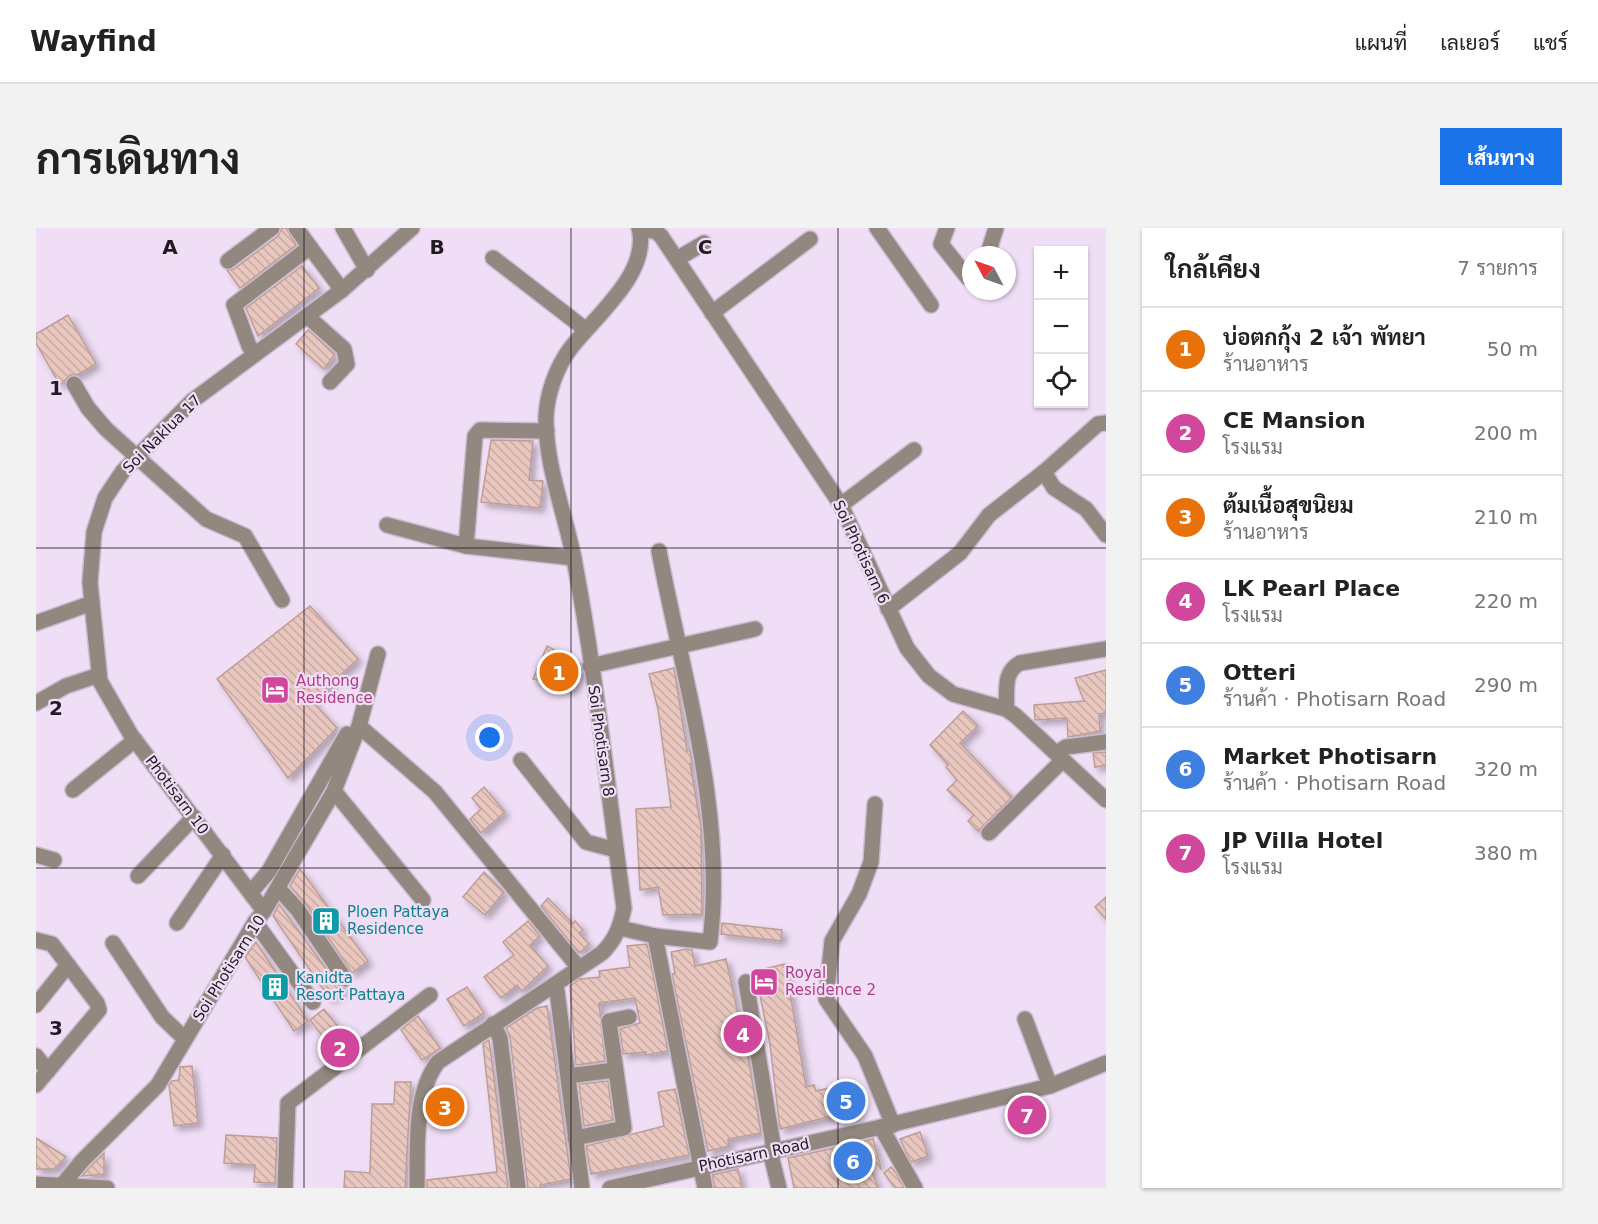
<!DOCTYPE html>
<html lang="th">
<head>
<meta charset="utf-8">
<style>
	:root { --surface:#fff; --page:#f2f2f2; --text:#222; --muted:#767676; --line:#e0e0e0; --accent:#1a73e8 }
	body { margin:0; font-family:"DejaVu Sans",Sarabun,sans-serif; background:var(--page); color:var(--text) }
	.controls { position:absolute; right:18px; top:18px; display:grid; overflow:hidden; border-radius:0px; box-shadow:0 2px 4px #0004 }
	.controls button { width:54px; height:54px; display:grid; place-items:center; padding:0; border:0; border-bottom:2px solid var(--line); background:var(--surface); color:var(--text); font:30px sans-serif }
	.compass { position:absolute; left:926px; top:18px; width:54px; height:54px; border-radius:50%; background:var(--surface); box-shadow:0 2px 4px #0004; rotate:311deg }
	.you { position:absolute; left:454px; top:510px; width:21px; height:21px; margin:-15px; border:4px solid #fff; border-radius:50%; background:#1a73e8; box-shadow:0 0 0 9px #1a73e833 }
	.badge { display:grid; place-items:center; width:39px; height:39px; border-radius:50%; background:var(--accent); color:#fff; font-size:20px; font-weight:700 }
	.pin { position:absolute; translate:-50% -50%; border:3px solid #fff; box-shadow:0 2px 6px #0006 }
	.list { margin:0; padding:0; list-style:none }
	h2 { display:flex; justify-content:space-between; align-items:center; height:78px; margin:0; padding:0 24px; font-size:26px }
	h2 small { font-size:20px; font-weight:400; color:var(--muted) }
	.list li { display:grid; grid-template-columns:39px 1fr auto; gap:18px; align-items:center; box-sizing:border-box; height:84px; padding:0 24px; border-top:2px solid var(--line) }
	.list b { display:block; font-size:22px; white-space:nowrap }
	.list p { margin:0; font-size:20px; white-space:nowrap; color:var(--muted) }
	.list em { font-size:20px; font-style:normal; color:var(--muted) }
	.icon { flex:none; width:33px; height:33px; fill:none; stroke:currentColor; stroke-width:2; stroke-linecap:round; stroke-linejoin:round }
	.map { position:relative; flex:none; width:1070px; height:960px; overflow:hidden; border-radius:0px }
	header { display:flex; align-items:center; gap:36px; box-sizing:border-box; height:84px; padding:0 30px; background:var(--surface); border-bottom:2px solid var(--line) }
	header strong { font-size:28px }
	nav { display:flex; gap:33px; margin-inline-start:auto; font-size:21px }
	.intro { display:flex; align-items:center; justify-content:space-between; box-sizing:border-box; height:144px; padding:0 36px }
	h1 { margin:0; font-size:42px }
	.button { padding:15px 27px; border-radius:0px; background:var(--accent); color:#fff; font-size:21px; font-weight:700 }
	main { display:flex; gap:36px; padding:0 36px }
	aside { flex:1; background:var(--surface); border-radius:0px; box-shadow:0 2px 4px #0004 }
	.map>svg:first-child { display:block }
	.building { fill:url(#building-back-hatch); stroke:#bd9e97; stroke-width:1.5; filter:url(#shadow) }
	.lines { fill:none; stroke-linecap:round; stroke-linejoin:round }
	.minor-casing { stroke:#cbbbd0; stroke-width:18 }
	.minor { stroke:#92887f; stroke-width:15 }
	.grid { fill:none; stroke:#211a23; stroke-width:1.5; stroke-opacity:0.55 }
	.labels { text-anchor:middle; stroke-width:4.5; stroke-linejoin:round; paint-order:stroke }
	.street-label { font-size:15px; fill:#211a23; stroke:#f0def6 }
	.hotel-label { font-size:15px; fill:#b23c85; stroke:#f0def6; text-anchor:start }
	.culture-label { font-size:15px; fill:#0d838f; stroke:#f0def6; text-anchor:start }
	.grid-label { font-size:20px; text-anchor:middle; font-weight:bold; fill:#211a23; stroke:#f0def6; stroke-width:4.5; stroke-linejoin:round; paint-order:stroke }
</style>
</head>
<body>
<header>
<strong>Wayfind</strong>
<nav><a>แผนที่</a><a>เลเยอร์</a><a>แชร์</a></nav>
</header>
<div class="intro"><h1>การเดินทาง</h1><a class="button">เส้นทาง</a></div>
<main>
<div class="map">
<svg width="1070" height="960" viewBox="0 0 1070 960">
	<defs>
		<pattern id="building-back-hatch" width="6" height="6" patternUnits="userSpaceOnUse" patternTransform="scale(1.5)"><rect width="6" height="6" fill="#e9c7bf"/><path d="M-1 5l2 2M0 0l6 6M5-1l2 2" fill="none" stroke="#c8aaa4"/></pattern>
		<filter id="shadow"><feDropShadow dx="4.5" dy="4.5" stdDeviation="3" flood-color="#0004"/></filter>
	</defs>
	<rect width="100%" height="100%" fill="#f0def6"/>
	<!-- building -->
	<g class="building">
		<polygon points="246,0 250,0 260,17 204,60 191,42 198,41 242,8"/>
		<polygon points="266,38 283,60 222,108 210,80"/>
		<polygon points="32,87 60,136 41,147 34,147 24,157 0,115 0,106"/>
		<polygon points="272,102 299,126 288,141 260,116"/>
		<polygon points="455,212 497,213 493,252 507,253 504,280 445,274"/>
		<polygon points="274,378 322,431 276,473 301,500 252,550 181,451"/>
		<polygon points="511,418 545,436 546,443 536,462 497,451"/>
		<polygon points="638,440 651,523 654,522 656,536 654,536 665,599 666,686 627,687 622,659 604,662 600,581 635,579 622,481 613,446"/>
		<polygon points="1070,442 1070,485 1063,486 1064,503 1032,509 1031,490 999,492 998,477 1048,473 1039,450"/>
		<polygon points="927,483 942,498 924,515 976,569 942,603 932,593 938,587 911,562 921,552 910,539 912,537 894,517"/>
		<polygon points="1070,524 1070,537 1059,539 1057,525"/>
		<polygon points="448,559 469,584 445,605 434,591 445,581 436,570"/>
		<polygon points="264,641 332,733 316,745 270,676 254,658"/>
		<polygon points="448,644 468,664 449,687 427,669"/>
		<polygon points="1070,669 1070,691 1059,679"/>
		<polygon points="512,670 537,696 539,693 547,702 543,705 553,716 543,725 505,678"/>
		<polygon points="243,676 301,756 309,761 294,771 237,688"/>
		<polygon points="492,693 504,708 494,717 512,738 486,763 481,757 465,770 448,749 478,727 467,714"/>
		<polygon points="686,695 746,702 745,713 685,706"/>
		<polygon points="220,714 272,793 258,803 209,729"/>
		<polygon points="611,716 632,823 610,827 610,824 587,826 584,801 604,795 599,770 563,775 569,833 540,837 534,758 544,751 564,749 563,743 594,739 591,718"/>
		<polygon points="650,721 656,722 659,738 690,731 705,800 707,800 725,905 692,911 693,918 672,923 636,746 639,745 635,724"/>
		<polygon points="749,736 770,859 778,857 780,863 815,855 822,887 805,891 804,886 744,901 734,816 719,743"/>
		<polygon points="431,759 448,785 428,798 411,771"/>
		<polygon points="511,778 535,951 504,957 504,960 492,960 474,809 470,800 501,780"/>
		<polygon points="288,781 313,813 299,824 274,792"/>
		<polygon points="382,788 404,820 386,832 365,802"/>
		<polygon points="453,812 472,960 391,960 391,952 461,944 447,816"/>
		<polygon points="156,838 162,895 138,898 133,857 136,853 143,852 144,839"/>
		<polygon points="572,853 577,892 548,898 543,856"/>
		<polygon points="359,854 375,854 369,960 308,960 309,943 334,945 336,876 358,876"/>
		<polygon points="639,861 653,927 555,946 550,918 628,898 622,864"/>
		<polygon points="884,904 892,928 875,934 864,911"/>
		<polygon points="190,907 241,910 239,955 218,954 219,937 188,935"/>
		<polygon points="0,910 30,929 18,941 0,941"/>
		<polygon points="837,911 845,940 845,941 825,914"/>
		<polygon points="825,914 842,960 758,960 752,930"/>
		<polygon points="68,925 68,946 46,948 53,940"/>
		<polygon points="855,939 860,945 868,960 859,960 848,945"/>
		<polygon points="702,941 706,960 679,960 676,947"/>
	</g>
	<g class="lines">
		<!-- minor casing -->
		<g class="minor-casing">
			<g id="minor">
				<polyline points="260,0 274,19"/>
				<polyline points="307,0 331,42"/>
				<polyline points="841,0 895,77"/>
				<polyline points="911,0 905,16 932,50"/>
				<polyline points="604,2 619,3 625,8 805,277 871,420 893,448 917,466 970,481 980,488 1070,572"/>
				<polyline points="954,19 960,0"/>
				<polyline points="457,30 549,101"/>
				<polyline points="641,31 668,15"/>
				<polyline points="192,33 236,0"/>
				<polyline points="676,85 774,11"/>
				<polyline points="271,88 308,121 311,136 294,154"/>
				<polyline points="219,126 213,118 198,77 274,19 306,62"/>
				<polyline points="38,156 52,180 70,201 170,291 209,308 246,372"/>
				<polyline points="1008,244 1018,260 1050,281 1070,307"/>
				<polyline points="805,277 878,222"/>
				<polyline points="351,297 430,318 538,330"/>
				<polyline points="430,318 439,208 444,202 511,203"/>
				<polyline points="56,375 64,453 95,507 228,683"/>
				<polyline points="852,381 924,325 953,287 1008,244 1062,196 1070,195"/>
				<polyline points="0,395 56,375 54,354 58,304 69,270 87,243 156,173 306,62 376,0"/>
				<polyline points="554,438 719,401"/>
				<polyline points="0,475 30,458 63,447"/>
				<path d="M970 481C972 463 966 445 984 435L1070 421"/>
				<polyline points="323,498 399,564 543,740"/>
				<polyline points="1021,525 1030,519 1070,514"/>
				<polyline points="485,532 550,614 580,622"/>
				<polyline points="37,562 99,512"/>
				<polyline points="298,563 387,672"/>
				<polyline points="839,576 835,634 823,666 796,713 790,771 829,828 857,897"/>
				<polyline points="953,605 1027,532"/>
				<polyline points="0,627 18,632"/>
				<polyline points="102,648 158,589"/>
				<polyline points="242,660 262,682 309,751"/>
				<polyline points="215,664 233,643 311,506"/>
				<polyline points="219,694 277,774"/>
				<polyline points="141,695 187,627"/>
				<path d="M584 700 619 708 674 714C690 583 647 451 623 323"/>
				<polyline points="619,708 669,960"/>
				<polyline points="0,712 16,716 61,775 63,782 0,857"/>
				<polyline points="77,715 126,789 149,811"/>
				<polyline points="710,754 738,922"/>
				<polyline points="518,757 521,763 546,960"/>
				<polyline points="0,777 32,737"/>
				<polyline points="989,791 1014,858"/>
				<polyline points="457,796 464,810 482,960"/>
				<polyline points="0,828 12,843"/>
				<polyline points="532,848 579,842"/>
				<polyline points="845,899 879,960"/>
				<polyline points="539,910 588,900 573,793 593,789"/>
				<polyline points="734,923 743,960"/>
				<polyline points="0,956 71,960"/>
				<polyline points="26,957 46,933 122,857 219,694 228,683 298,563 323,498 342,426"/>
				<polyline points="249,960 252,875 394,767"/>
				<path d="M381 960C382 920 377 867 402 834L566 725C580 711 584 699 588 680 572 564 560 446 538 331 529 285 509 236 510 189 511 166 520 140 534 121 558 89 615 45 603 0"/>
				<polyline points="574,960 845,899 1014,858 1070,835"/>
			</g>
		</g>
		<!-- minor -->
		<use href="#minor" class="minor"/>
	</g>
	<!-- grid -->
	<path class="grid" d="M268 0V960M535 0V960M802 0V960M0 320H1070M0 640H1070"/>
	<!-- icons -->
	<defs>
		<g id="hotel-square" transform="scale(1.5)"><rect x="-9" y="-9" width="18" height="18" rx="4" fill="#d1479c" stroke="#f0def6"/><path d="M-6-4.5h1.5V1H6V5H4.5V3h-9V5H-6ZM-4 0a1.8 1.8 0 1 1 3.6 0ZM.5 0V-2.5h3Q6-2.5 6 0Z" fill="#fff"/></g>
		<g id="building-square" transform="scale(1.5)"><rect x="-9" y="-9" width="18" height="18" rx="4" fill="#0f9aa8" stroke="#f0def6"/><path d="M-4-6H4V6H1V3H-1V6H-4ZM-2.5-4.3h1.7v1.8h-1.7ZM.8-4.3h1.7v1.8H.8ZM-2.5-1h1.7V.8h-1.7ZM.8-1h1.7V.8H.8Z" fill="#fff"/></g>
	</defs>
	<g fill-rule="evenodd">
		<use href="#hotel-square" x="239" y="462"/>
		<use href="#building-square" x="290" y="693"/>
		<use href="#hotel-square" x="728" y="754"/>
		<use href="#building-square" x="239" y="759"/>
	</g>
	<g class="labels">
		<!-- street labels -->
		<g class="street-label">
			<text transform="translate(126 206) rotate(-45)" y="5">Soi Naklua 17</text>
			<text transform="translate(825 324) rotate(65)" y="5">Soi Photisarn 6</text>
			<text transform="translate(565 513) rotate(82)" y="5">Soi Photisarn 8</text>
			<text transform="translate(141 567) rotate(53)" y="5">Photisarn 10</text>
			<text transform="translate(193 740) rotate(-58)" y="5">Soi Photisarn 10</text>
			<text transform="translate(718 927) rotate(-12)" y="5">Photisarn Road</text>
		</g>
		<!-- hotel labels -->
		<g class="hotel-label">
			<text x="260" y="458">Authong<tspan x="260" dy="17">Residence</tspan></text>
			<text x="749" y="750">Royal<tspan x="749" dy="17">Residence 2</tspan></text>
		</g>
		<!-- culture labels -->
		<g class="culture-label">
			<text x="311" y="689">Ploen Pattaya<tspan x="311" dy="17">Residence</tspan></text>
			<text x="260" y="755">Kanidta<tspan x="260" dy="17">Resort Pattaya</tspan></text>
		</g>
	</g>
	<g class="grid-label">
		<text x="134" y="26">A</text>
		<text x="401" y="26">B</text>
		<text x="669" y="26">C</text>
		<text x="20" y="167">1</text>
		<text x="20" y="487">2</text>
		<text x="20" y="807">3</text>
	</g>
</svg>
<div class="controls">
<button>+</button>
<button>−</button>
<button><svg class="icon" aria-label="locate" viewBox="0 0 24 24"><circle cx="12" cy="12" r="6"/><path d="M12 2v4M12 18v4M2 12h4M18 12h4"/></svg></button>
</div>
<svg class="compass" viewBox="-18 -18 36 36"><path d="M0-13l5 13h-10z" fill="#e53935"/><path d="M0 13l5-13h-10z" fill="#767676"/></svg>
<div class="you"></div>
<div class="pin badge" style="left:523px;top:444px;background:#e8710a">1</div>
<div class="pin badge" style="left:304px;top:820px;background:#d1479c">2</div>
<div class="pin badge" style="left:409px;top:879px;background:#e8710a">3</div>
<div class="pin badge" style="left:707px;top:806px;background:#d1479c">4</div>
<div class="pin badge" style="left:810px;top:873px;background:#3f7fe0">5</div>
<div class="pin badge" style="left:817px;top:933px;background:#3f7fe0">6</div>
<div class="pin badge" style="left:991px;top:887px;background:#d1479c">7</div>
</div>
<aside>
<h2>ใกล้เคียง<small>7 รายการ</small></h2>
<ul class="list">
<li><span class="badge" style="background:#e8710a">1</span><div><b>บ่อตกกุ้ง 2 เจ้า พัทยา</b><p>ร้านอาหาร</p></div><em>50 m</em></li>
<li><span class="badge" style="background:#d1479c">2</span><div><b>CE Mansion</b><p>โรงแรม</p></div><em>200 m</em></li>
<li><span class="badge" style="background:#e8710a">3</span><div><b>ต้มเนื้อสุขนิยม</b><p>ร้านอาหาร</p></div><em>210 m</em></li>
<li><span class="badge" style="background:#d1479c">4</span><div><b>LK Pearl Place</b><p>โรงแรม</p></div><em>220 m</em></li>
<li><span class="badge" style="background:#3f7fe0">5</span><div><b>Otteri</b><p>ร้านค้า · Photisarn Road</p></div><em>290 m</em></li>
<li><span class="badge" style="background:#3f7fe0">6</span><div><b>Market Photisarn</b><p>ร้านค้า · Photisarn Road</p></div><em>320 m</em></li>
<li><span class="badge" style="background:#d1479c">7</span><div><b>JP Villa Hotel</b><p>โรงแรม</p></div><em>380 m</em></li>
</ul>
</aside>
</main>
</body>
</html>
